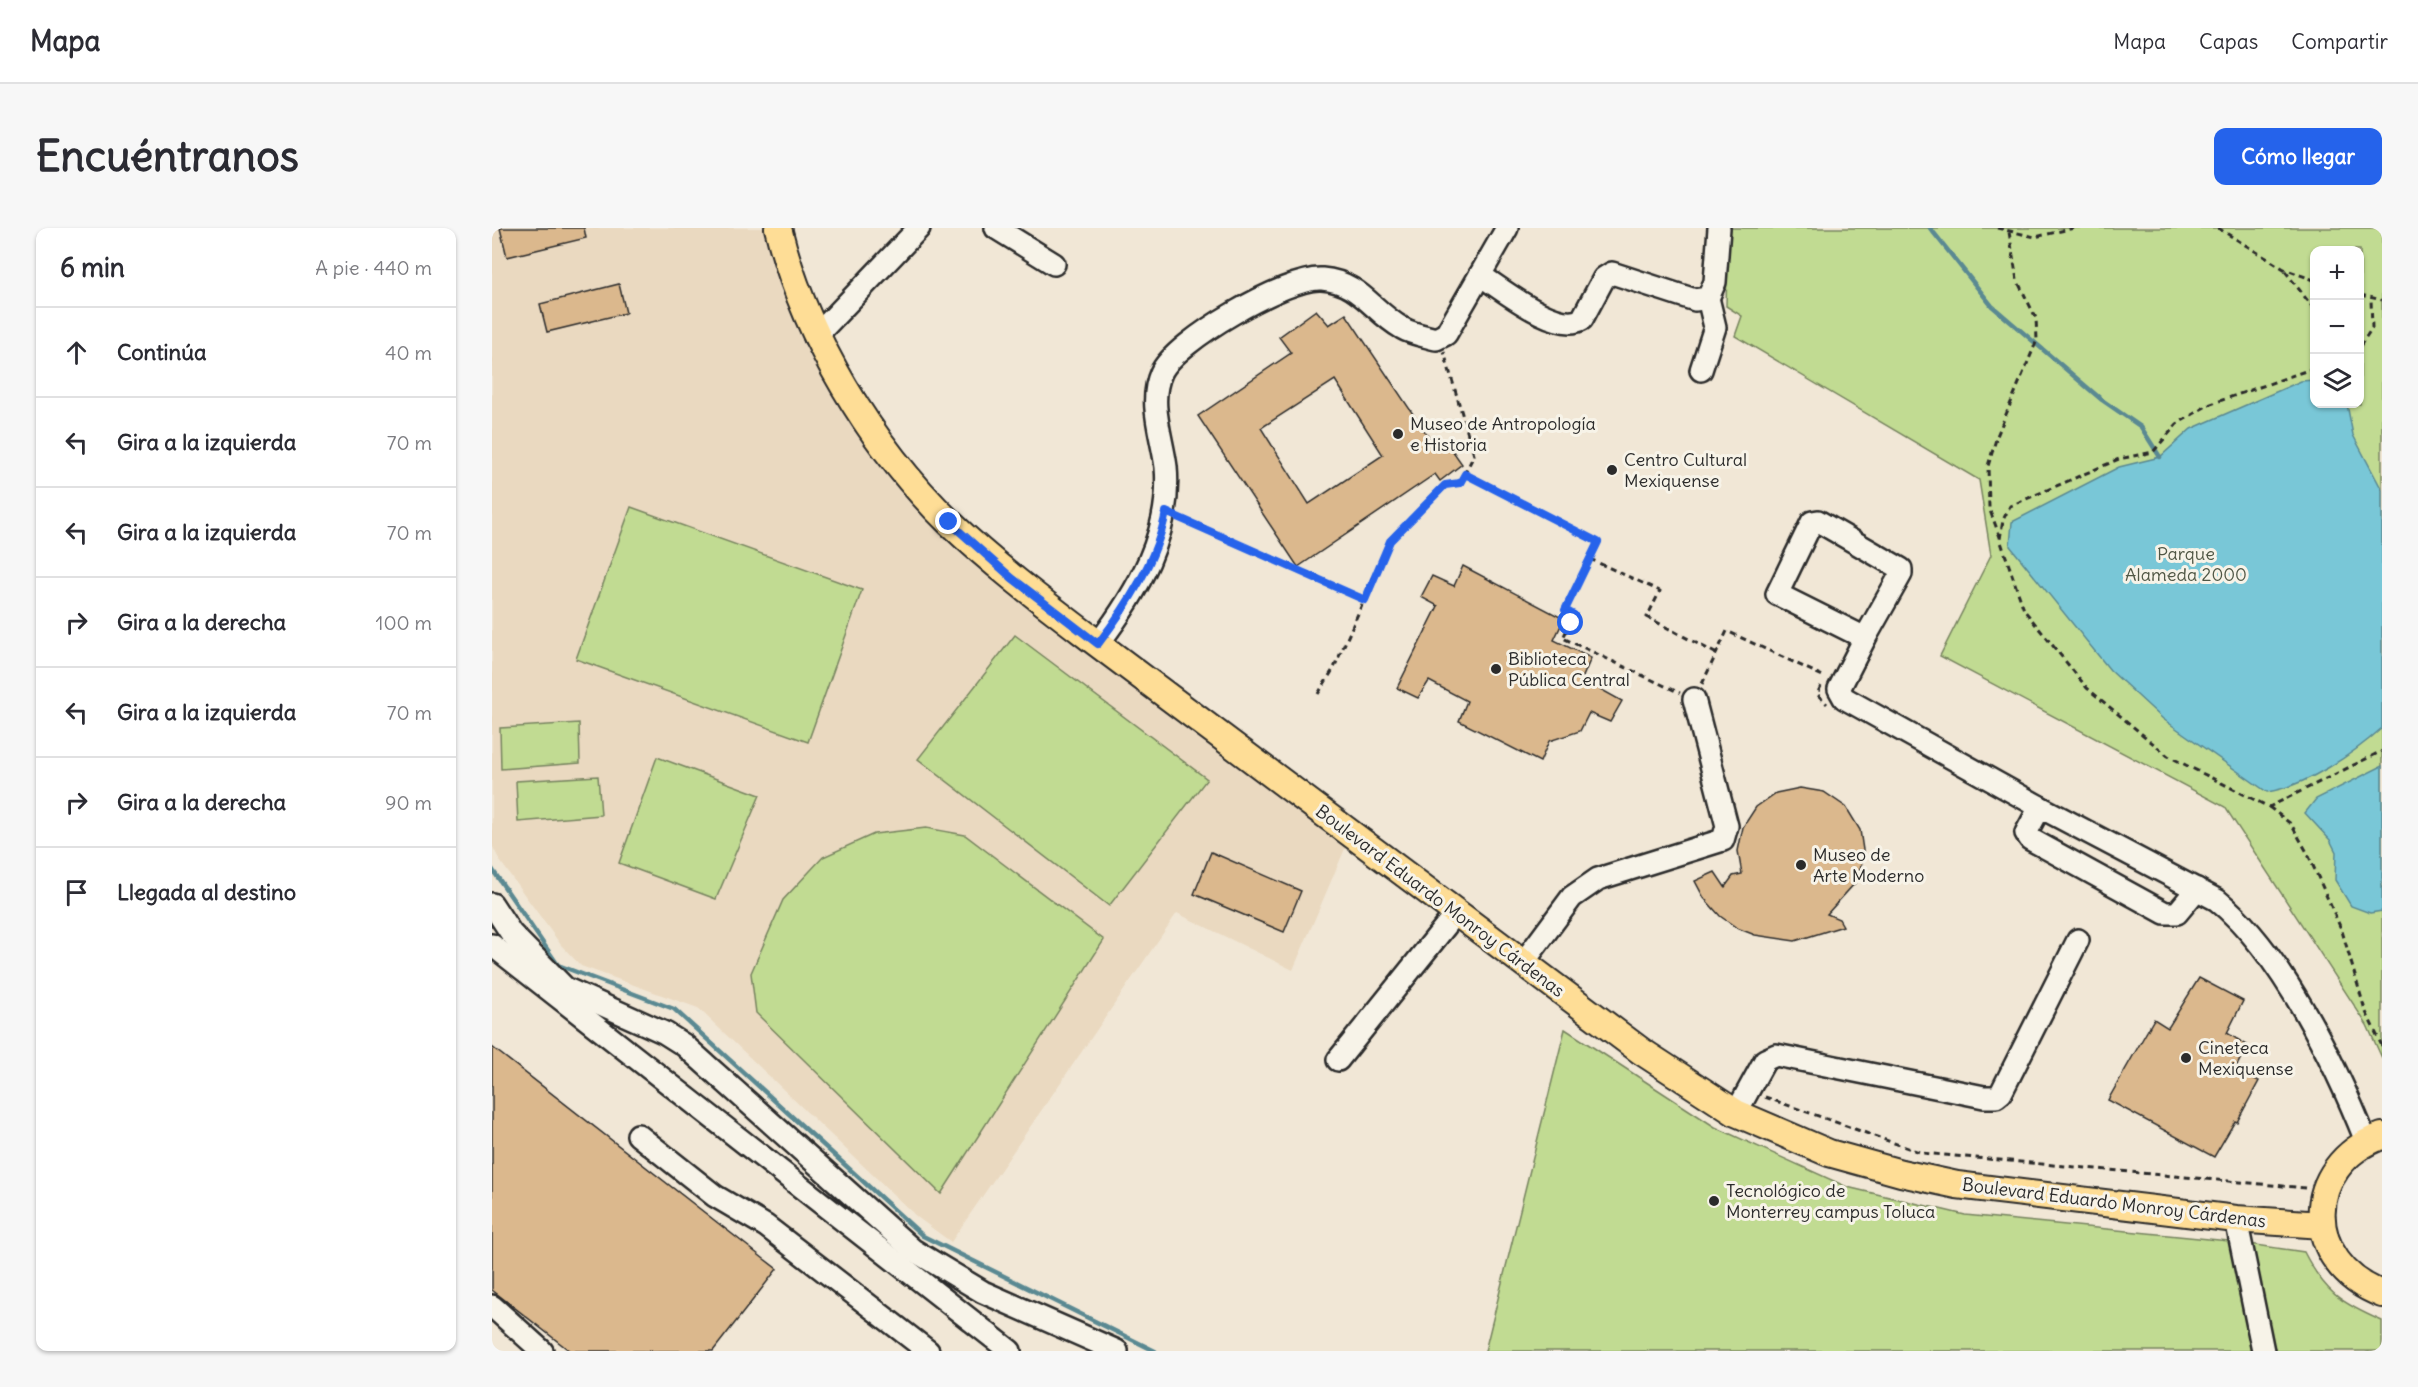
<!DOCTYPE html>
<html lang="es">
<head>
<meta charset="utf-8">
<style>
	:root { --surface:#fff; --page:#f7f7f7; --text:#2b2b33; --muted:#7c7c81; --line:#e1e1e2; --accent:#2563eb }
	body { margin:0; font-family:Delius,sans-serif; background:var(--page); color:var(--text) }
	.controls { position:absolute; right:18px; top:18px; display:grid; overflow:hidden; border-radius:12px; box-shadow:0 2px 4px #0004 }
	.controls button { width:54px; height:54px; display:grid; place-items:center; padding:0; border:0; border-bottom:2px solid var(--line); background:var(--surface); color:var(--text); font:30px sans-serif }
	.stop { position:absolute; width:18px; height:18px; margin:-14px; border:4px solid #2563eb; border-radius:50%; background:#fff }
	.stop.end { background:#2563eb; border-color:#fff; box-shadow:0 2px 6px #0008 }
	.list { margin:0; padding:0; list-style:none }
	h2 { display:flex; justify-content:space-between; align-items:center; height:78px; margin:0; padding:0 24px; font-size:26px }
	h2 small { font-size:20px; font-weight:400; color:var(--muted) }
	.list li { display:grid; grid-template-columns:39px 1fr auto; gap:18px; align-items:center; box-sizing:border-box; height:90px; padding:0 24px; border-top:2px solid var(--line) }
	.list b { display:block; font-size:22px; white-space:nowrap }
	.list em { font-size:20px; font-style:normal; color:var(--muted) }
	.icon { flex:none; width:33px; height:33px; fill:none; stroke:currentColor; stroke-width:2; stroke-linecap:round; stroke-linejoin:round }
	.map { position:relative; flex:none; width:1890px; height:1123px; overflow:hidden; border-radius:12px }
	header { display:flex; align-items:center; gap:36px; box-sizing:border-box; height:84px; padding:0 30px; background:var(--surface); border-bottom:2px solid var(--line) }
	header strong { font-size:28px }
	nav { display:flex; gap:33px; margin-inline-start:auto; font-size:21px }
	.intro { display:flex; align-items:center; justify-content:space-between; box-sizing:border-box; height:144px; padding:0 36px }
	h1 { margin:0; font-size:42px }
	.button { padding:15px 27px; border-radius:12px; background:var(--accent); color:#fff; font-size:21px; font-weight:700 }
	main { display:flex; gap:36px; padding:0 36px }
	aside { flex:1; background:var(--surface); border-radius:12px; box-shadow:0 2px 4px #0004 }
	.map>svg:first-child { display:block }
	.built { fill:#ead9c0 }
	.green { fill:#c1db92; stroke:#76835e; stroke-width:1.5; fill-rule:evenodd }
	.water { fill:#79c7d7; stroke:#5a8992; stroke-width:1.5 }
	.lines { fill:none; stroke-linecap:round; stroke-linejoin:round }
	.stream { stroke:#5a8992; stroke-width:4.5 }
	.building { fill:#dbb88d; stroke:#2b2b2b; stroke-width:1.5; fill-rule:evenodd }
	.minor-casing { stroke:#2b2b2b; stroke-width:26 }
	.major-casing { stroke:#2b2b2b; stroke-width:30 }
	.path { stroke:#2b2b2b; stroke-width:3; stroke-dasharray:6 4.5; stroke-linecap:butt }
	.minor { stroke:#f7f3e8; stroke-width:21 }
	.major { stroke:#fedd96; stroke-width:26 }
	.route { stroke:#2563eb; stroke-width:8 }
	.poi-dot { fill:#2b2b2b; stroke:#f7f3e8; stroke-width:2 }
	.labels { text-anchor:middle; stroke-width:6; stroke-linejoin:round; paint-order:stroke }
	.poi-label { font-size:18px; fill:#2b2b2b; stroke:#f7f3e8; text-anchor:start }
	.park-label { font-size:18px; fill:#505745; stroke:#f7f3e8 }
	.street-label { font-size:18px; fill:#2b2b2b; stroke:#f7f3e8 }
</style>
</head>
<body>
<header>
<strong>Mapa</strong>
<nav><a>Mapa</a><a>Capas</a><a>Compartir</a></nav>
</header>
<div class="intro"><h1>Encuéntranos</h1><a class="button">Cómo llegar</a></div>
<main>
<aside>
<h2>6 min<small>A pie · 440 m</small></h2>
<ul class="list">
<li><svg class="icon" aria-label="ahead" viewBox="0 0 24 24"><path d="M12 20V5M6 11l6-6 6 6"/></svg><div><b>Continúa</b></div><em>40 m</em></li>
<li><svg class="icon" aria-label="left" viewBox="0 0 24 24"><path d="M17 20v-9H6M10 6l-5 5 5 5"/></svg><div><b>Gira a la izquierda</b></div><em>70 m</em></li>
<li><svg class="icon" aria-label="left" viewBox="0 0 24 24"><path d="M17 20v-9H6M10 6l-5 5 5 5"/></svg><div><b>Gira a la izquierda</b></div><em>70 m</em></li>
<li><svg class="icon" aria-label="right" viewBox="0 0 24 24"><path d="M7 20v-9h11M14 6l5 5-5 5"/></svg><div><b>Gira a la derecha</b></div><em>100 m</em></li>
<li><svg class="icon" aria-label="left" viewBox="0 0 24 24"><path d="M17 20v-9H6M10 6l-5 5 5 5"/></svg><div><b>Gira a la izquierda</b></div><em>70 m</em></li>
<li><svg class="icon" aria-label="right" viewBox="0 0 24 24"><path d="M7 20v-9h11M14 6l5 5-5 5"/></svg><div><b>Gira a la derecha</b></div><em>90 m</em></li>
<li><svg class="icon" aria-label="arrive" viewBox="0 0 24 24"><path d="M6 21V4h12l-3 4 3 4H6"/></svg><div><b>Llegada al destino</b></div></li>
</ul>
</aside>
<div class="map">
<svg width="1890" height="1123" viewBox="0 0 1890 1123">
	<rect width="100%" height="100%" fill="#f1e7d6"/>
	<filter id="ink" filterUnits="userSpaceOnUse"><feTurbulence type="fractalNoise" baseFrequency=".0167" numOctaves="2"/><feDisplacementMap in="SourceGraphic" scale="12" xChannelSelector="R" yChannelSelector="G"/><feConvolveMatrix kernelMatrix="1 2 1 2 8 2 1 2 1" color-interpolation-filters="sRGB"/></filter>
	<g filter="url(#ink)">
		<!-- built -->
		<polygon class="built" points="0,0 276,0 441,294 855,616 801,742 685,685 459,1014 425,989 206,780 89,738 69,717 8,633 0,617"/>
		<!-- green -->
		<g class="green">
			<path d="M1236 0H1890V830L1875 797 1733 579 1448 428 1499 327 1487 252 1243 108 1250 88 1234 78ZM1822 22H1868V176H1822Z"/>
			<polygon points="139,279 370,362 316,514 84,431"/>
			<polygon points="523,407 715,551 617,678 426,531"/>
			<polygon points="87,495 88,535 9,541 8,500"/>
			<polygon points="165,529 268,567 224,671 127,635"/>
			<polygon points="106,548 109,587 26,594 24,553"/>
			<polygon points="434,600 473,607 612,712 449,966 264,785 259,745 291,672 331,629 382,606"/>
			<path d="M1073 801 1223 899 1355 959 1473 987 1737 1013 1812 1024C1833 1065 1849 1075 1890 1093V1123H993Z"/>
		</g>
		<!-- water -->
		<g class="water">
			<path d="M1822 152V176H1855L1861 207 1890 262V500C1861 526 1815 558 1775 564L1671 491 1618 442 1518 318 1520 294 1627 239 1668 229 1699 201 1809 153Z"/>
			<polygon points="1890,538 1890,683 1878,685 1859,678 1843,652 1844,624 1838,612 1813,585 1824,571"/>
		</g>
		<g class="lines">
			<!-- stream -->
			<g class="stream">
				<polyline points="1438,0 1500,78 1610,172 1649,199 1668,229"/>
				<polyline points="0,641 66,737 182,781 431,1008 663,1123"/>
			</g>
		</g>
		<!-- building -->
		<g class="building">
			<polygon points="8,0 92,0 94,10 15,29"/>
			<polygon points="127,56 134,85 55,104 48,76"/>
			<path d="M824 82 837 97 854 86 943 219 953 212 970 236 948 253 943 246 806 339 706 188 799 125 787 109ZM843 152 891 227 817 276 769 200Z"/>
			<polygon points="971,338 1072,391 1062,412 1099,430 1090,451 1130,473 1118,494 1097,485 1088,503 1057,513 1048,534 967,493 975,473 937,453 926,470 905,460 946,378 929,369 940,348 962,358"/>
			<polygon points="1308,560 1332,564 1354,579 1368,602 1372,629 1363,655 1335,686 1347,691 1351,698 1303,713 1263,707 1245,700 1228,688 1212,670 1203,653 1223,644 1233,659 1241,648 1250,646 1246,623 1251,599 1264,579 1284,565"/>
			<polygon points="719,624 809,663 792,704 702,666"/>
			<polygon points="1707,750 1751,773 1735,805 1755,817 1743,842 1767,853 1745,894 1743,893 1722,929 1616,872 1662,791 1676,800"/>
			<polygon points="0,819 285,1041 221,1123 78,1123 0,1062"/>
		</g>
		<g class="lines">
			<!-- minor casing -->
			<g class="minor-casing">
				<g id="minor">
					<polyline points="504,0 562,36"/>
					<polyline points="988,47 1015,0"/>
					<polyline points="323,109 427,0"/>
					<polyline points="1209,142 1223,99 1216,70"/>
					<polygon points="1326,293 1409,341 1409,346 1373,410 1285,366 1320,294"/>
					<path d="M1373 410 1347 461 1352 470 1548 579 1725 672C1790 725 1843 835 1874 913"/>
					<path d="M606 416C645 365 680 306 674 239 670 208 656 174 669 145 683 113 796 48 830 51 868 54 880 83 910 100 920 106 933 108 944 111L954 106 988 47C1010 61 1065 106 1090 91L1112 50 1120 45 1203 72 1216 70 1223 54 1227 0"/>
					<polyline points="1548,579 1534,605 1538,611 1673,685 1685,685 1705,661"/>
					<polyline points="0,676 19,705 73,760 173,805 192,817 421,1022 491,1064 625,1123"/>
					<polyline points="0,717 518,1123"/>
					<polyline points="1031,735 1080,669 1106,651 1231,612 1235,598 1202,471"/>
					<polyline points="846,832 964,685"/>
					<polyline points="1244,885 1273,832 1284,827 1492,869 1504,869 1509,865 1586,712"/>
					<polyline points="146,907 223,968 274,998 436,1123"/>
					<polyline points="1744,991 1771,1123"/>
					<polyline points="0,1078 50,1123"/>
				</g>
			</g>
			<!-- major casing -->
			<g class="major-casing">
				<g id="major">
					<path d="M286 0C312 107 379 218 458 295 504 339 555 377 606 416L1149 823 1244 885 1337 925 1409 945 1465 957 1744 991 1830 997"/>
					<path d="M1890 908C1809 937 1810 1036 1890 1066"/>
				</g>
			</g>
			<!-- path -->
			<g class="path">
				<polyline points="1505,0 1543,9 1582,0"/>
				<polyline points="1726,0 1792,41 1822,52"/>
				<polyline points="1793,43 1822,81"/>
				<polyline points="1868,67 1890,72"/>
				<polyline points="1868,118 1880,100 1879,71"/>
				<polyline points="1822,140 1716,177 1685,196 1661,224 1627,231 1518,278 1511,292 1508,311 1532,382 1595,460 1676,528 1777,579 1890,523"/>
				<polyline points="973,246 1106,314 1098,331 1168,363 1155,389 1225,426"/>
				<polyline points="689,290 872,371"/>
				<polyline points="1508,309 1497,280 1496,238 1505,208 1545,112 1544,90 1525,52 1517,4"/>
				<polyline points="1098,331 1073,382 1082,387 1071,410 1188,465"/>
				<polyline points="1210,456 1235,403 1333,449"/>
				<polyline points="1329,458 1325,466 1335,476"/>
				<polyline points="826,466 842,440 898,313 953,257 968,255 982,227 952,124"/>
				<polyline points="1777,579 1799,596 1815,624 1850,703 1873,782 1890,818"/>
				<polyline points="1273,869 1430,925 1813,960"/>
			</g>
			<!-- minor -->
			<use href="#minor" class="minor"/>
			<!-- major -->
			<use href="#major" class="major"/>
		</g>
	</g>
	<g class="lines" filter="url(#ink)">
		<!-- route -->
		<path class="route" d="M457 294 520 350 606 416C635 378 665 332 674 284L873 372 898 313 953 257 968 255 973 246 1106 314 1073 382 1082 387 1079 395"/>
	</g>
	<!-- markers -->
	<g class="poi-dot">
		<circle cx="906" cy="206" r="6"/>
		<circle cx="1120" cy="242" r="6"/>
		<circle cx="1004" cy="441" r="6"/>
		<circle cx="1309" cy="637" r="6"/>
		<circle cx="1694" cy="830" r="6"/>
		<circle cx="1222" cy="973" r="6"/>
	</g>
	<g class="labels">
		<!-- poi labels -->
		<g class="poi-label">
			<text x="918" y="202">Museo de Antropología<tspan x="918" dy="21">e Historia</tspan></text>
			<text x="1132" y="238">Centro Cultural<tspan x="1132" dy="21">Mexiquense</tspan></text>
			<text x="1016" y="437">Biblioteca<tspan x="1016" dy="21">Pública Central</tspan></text>
			<text x="1321" y="633">Museo de<tspan x="1321" dy="21">Arte Moderno</tspan></text>
			<text x="1706" y="826">Cineteca<tspan x="1706" dy="21">Mexiquense</tspan></text>
			<text x="1234" y="969">Tecnológico de<tspan x="1234" dy="21">Monterrey campus Toluca</tspan></text>
		</g>
		<!-- park labels -->
		<g class="park-label">
			<text x="1694" y="332">Parque<tspan x="1694" dy="21">Alameda 2000</tspan></text>
		</g>
		<!-- street labels -->
		<g class="street-label">
			<text transform="translate(948 673) rotate(37)" y="6">Boulevard Eduardo Monroy Cárdenas</text>
			<text transform="translate(1622 975) rotate(7)" y="6">Boulevard Eduardo Monroy Cárdenas</text>
		</g>
	</g>
</svg>
<div class="controls">
<button>+</button>
<button>−</button>
<button><svg class="icon" aria-label="layers" viewBox="0 0 24 24"><path d="M12 4l9 5-9 5-9-5zM3 14l9 5 9-5"/></svg></button>
</div>
<div class="stop" style="left:1079px;top:395px"></div>
<div class="stop end" style="left:457px;top:294px"></div>
</div>
</main>
</body>
</html>
